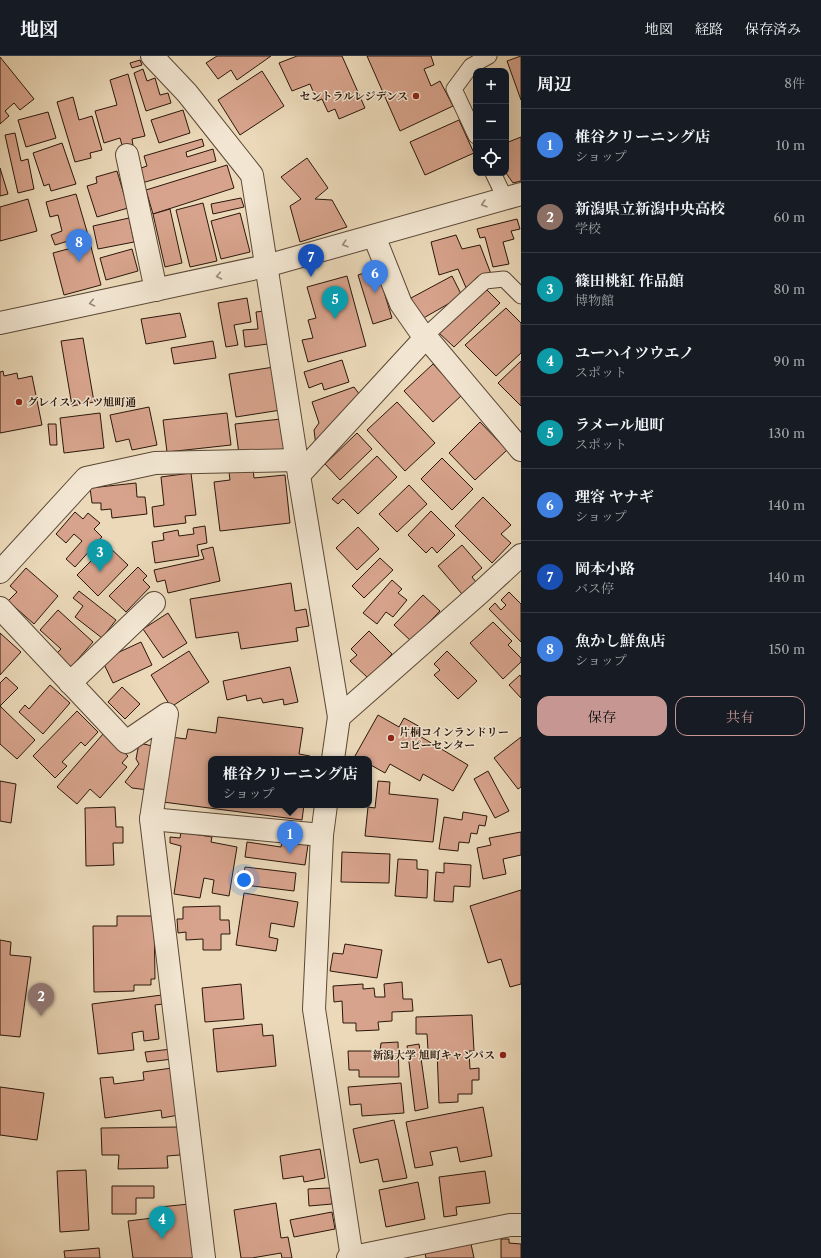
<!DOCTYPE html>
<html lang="ja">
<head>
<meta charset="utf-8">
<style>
	:root { --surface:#171b24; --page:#242831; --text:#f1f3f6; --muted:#9ea1a6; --line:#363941; --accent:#c59692 }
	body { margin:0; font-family:"Libre Caslon Text","Noto Serif JP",serif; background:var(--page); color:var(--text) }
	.controls { position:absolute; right:12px; top:12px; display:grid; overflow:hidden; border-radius:8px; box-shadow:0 4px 16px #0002 }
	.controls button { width:36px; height:36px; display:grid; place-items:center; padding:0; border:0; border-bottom:1px solid var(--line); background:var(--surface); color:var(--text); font:20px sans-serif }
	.you { position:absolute; left:244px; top:824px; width:14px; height:14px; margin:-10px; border:3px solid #fff; border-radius:50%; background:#1a73e8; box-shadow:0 0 0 6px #1a73e833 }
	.badge { display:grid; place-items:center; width:26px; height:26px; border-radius:50%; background:var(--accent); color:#fff; font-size:13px; font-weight:700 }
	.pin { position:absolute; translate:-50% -33px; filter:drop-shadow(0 1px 2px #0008) }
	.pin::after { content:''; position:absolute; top:21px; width:14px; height:12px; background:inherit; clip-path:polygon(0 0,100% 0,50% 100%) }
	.popup { position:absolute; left:208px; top:700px; width:164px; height:52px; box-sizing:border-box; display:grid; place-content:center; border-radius:8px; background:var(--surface); filter:drop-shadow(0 1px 3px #0005); font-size:13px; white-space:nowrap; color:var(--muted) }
	.popup b { font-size:15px; color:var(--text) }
	.popup::after { content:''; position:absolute; left:50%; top:100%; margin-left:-8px; border:8px solid transparent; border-top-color:var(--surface) }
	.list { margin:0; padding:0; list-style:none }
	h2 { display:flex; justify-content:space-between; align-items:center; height:52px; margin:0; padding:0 16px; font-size:17px }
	h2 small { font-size:13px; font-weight:400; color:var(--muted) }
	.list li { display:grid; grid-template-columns:26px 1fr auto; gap:12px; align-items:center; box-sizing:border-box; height:72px; padding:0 16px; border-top:1px solid var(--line) }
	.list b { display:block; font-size:15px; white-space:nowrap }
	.list p { margin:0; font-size:13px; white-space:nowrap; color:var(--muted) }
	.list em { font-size:13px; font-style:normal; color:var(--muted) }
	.actions { display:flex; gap:8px; padding:12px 16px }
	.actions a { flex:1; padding:9px 0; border:1px solid var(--accent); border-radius:12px; text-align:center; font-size:14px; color:var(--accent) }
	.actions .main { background:var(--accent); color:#111 }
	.icon { flex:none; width:22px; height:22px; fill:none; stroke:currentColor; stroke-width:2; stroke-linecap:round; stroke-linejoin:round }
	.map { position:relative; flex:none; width:521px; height:1202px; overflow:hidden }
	header { display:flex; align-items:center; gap:24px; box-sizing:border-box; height:56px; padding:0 20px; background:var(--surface); border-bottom:1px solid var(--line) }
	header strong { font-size:19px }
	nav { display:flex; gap:22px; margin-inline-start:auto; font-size:14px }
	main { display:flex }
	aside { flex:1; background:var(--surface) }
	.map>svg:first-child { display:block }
	.building { fill:#d7a38c; stroke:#2b170b }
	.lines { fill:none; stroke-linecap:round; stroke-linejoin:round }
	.lane-casing { stroke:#5b4836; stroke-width:17 }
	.street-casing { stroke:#5b4836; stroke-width:24 }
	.lane { stroke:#f2e6d2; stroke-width:15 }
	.street { stroke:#f2e6d2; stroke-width:22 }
	.oneway { stroke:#988978 }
	.poi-dot { fill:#8f2418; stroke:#f2e6d2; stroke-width:1.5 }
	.labels { text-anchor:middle; stroke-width:3; stroke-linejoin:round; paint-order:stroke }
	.poi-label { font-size:11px; font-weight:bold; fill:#2b170b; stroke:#f2e6d2; text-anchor:end }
</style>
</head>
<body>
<header>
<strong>地図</strong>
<nav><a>地図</a><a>経路</a><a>保存済み</a></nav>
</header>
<main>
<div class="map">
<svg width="521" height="1202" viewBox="0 0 521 1202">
	<rect width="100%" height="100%" fill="#ebd9b9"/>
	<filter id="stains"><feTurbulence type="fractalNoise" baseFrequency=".005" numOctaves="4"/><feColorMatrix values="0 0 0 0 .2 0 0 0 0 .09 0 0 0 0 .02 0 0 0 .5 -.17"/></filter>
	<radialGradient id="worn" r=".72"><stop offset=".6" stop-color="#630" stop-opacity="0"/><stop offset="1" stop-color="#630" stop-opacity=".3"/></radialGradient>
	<!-- building -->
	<g class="building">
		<polygon points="217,0 271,0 237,24 231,14 218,23 206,7"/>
		<polygon points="297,0 342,0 365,52 339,63 335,53 328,56 322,43 317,45 310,28 292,35 279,7"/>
		<polygon points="367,0 431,0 434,9 424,13 431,30 440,25 453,50 400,75"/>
		<polygon points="521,0 521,44 507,5"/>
		<polygon points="0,1 34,43 20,54 14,47 5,55 9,60 0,68"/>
		<polygon points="140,4 142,9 132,12 130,7"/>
		<polygon points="143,13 147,25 155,22 160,39 168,37 171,47 146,55 134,17"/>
		<polygon points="262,15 284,50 240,79 218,44"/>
		<polygon points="128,18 145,80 132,83 133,89 123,93 120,82 104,87 95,55 117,49 110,24"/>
		<polygon points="73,41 79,64 92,60 102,94 90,97 91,102 75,106 57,46"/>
		<polygon points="183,54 190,77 159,87 151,64"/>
		<polygon points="48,56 56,82 26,91 18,64"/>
		<polygon points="459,64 474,97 425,119 410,86"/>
		<polygon points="15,77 21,105 28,103 34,133 18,137 5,79"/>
		<polygon points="521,81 521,125 513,127 506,117 506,87"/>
		<polygon points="202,83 204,90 186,96 187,101 213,93 216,105 142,127 138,113 147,110 144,100"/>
		<polygon points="62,87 76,128 51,135 49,128 44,130 33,97"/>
		<polygon points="307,102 328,132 315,143 332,144 347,171 300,186 290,150 301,143 281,121"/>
		<polygon points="227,109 234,132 153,158 146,134"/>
		<polygon points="0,112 8,138 0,140"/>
		<polygon points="117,115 128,152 97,161 87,130 97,127 96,121"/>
		<polygon points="76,138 88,179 55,189 51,179 62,175 58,159 50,161 46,146"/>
		<polygon points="241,142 244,151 213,158 211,148"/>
		<polygon points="28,143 37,175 0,185 0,151"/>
		<polygon points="203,147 217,205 190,211 176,154"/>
		<polygon points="170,153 182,207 165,211 153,158"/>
		<polygon points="240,157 250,196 221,203 211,165"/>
		<polygon points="129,162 134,186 98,193 93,170"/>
		<polygon points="517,163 520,173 511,175 514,183 503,186 509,208 493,211 485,181 480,182 477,173"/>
		<polygon points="456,179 462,193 480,189 491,218 477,221 467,234 458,213 439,219 431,186"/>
		<polygon points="90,187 101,229 64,239 53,197"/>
		<polygon points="132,193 138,215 106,224 100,202"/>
		<polygon points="377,213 392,262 373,268 358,219"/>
		<polygon points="347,220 366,290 308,306 302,284 313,282 308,264 316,262 307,231"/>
		<polygon points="452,220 462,240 420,264 411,242"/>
		<polygon points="484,231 500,247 454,291 437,275"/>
		<polygon points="247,242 251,266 234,269 238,289 226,291 218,247"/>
		<polygon points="506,252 521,267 521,297 496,320 465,289"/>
		<polygon points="264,255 268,288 245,291 243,274 258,273 256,256"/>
		<polygon points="180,257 186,281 146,288 141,263"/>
		<polygon points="83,282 94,346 72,350 61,285"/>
		<polygon points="213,285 216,302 174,308 171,292"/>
		<polygon points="342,304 349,326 324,334 322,327 309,332 304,316"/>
		<polygon points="521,305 521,350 498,327"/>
		<polygon points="433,308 462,339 433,366 404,335"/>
		<polygon points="274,311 281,354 236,361 229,318"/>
		<polygon points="3,315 4,320 17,317 18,323 32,320 42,369 0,377 0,316"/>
		<polygon points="354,331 360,339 316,390 314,374 319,367 312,346"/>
		<polygon points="397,346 435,387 405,415 367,374"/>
		<polygon points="149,351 157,389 132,394 129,383 116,386 110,359"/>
		<polygon points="100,357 104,392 64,397 60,362"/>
		<polygon points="227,357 231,389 167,396 163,364"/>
		<polygon points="281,363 285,393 239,398 235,368"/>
		<polygon points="480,366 507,394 475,424 449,397"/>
		<polygon points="48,368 56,368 57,389 50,389"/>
		<polygon points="357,377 372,393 340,424 325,408"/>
		<polygon points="377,400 397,421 358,458 343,443 338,448 332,443"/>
		<polygon points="442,402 473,433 452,454 421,423"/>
		<polygon points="253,413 254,422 285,419 290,467 220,475 214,426 230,424 229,416"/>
		<polygon points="191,417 196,459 185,460 186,467 154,471 152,451 164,449 161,421"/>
		<polygon points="136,427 137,441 145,441 147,458 112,462 111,453 101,454 101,447 92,447 90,432"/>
		<polygon points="409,429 427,448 397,476 379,458"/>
		<polygon points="483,441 511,469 501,478 511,487 492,507 455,470"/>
		<polygon points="431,455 455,479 437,497 432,491 426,497 408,479"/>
		<polygon points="75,456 83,463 88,457 100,467 94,473 102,481 75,511 66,503 82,485 74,478 66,487 56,478"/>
		<polygon points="205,470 207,487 197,489 199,500 155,507 152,486 164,484 163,477 178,474 179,480 194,478 193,472"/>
		<polygon points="358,471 379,493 357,514 336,492"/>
		<polygon points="107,489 128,509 98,540 77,519"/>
		<polygon points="462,489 482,512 472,521 476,526 462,538 438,510"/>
		<polygon points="213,491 220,525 168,537 165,524 157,526 154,514 204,503 201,494"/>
		<polygon points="380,502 393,514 364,542 352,530"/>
		<polygon points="138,511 147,520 143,524 150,531 126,556 109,540"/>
		<polygon points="26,512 58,540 34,568 8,545 17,536 10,530"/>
		<polygon points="392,524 402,533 398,537 407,544 393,561 386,556 377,568 363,557"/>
		<polygon points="291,527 295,555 306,553 309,570 296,572 298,585 241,593 238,576 196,582 190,543"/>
		<polygon points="79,535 116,564 102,582 75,561 83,550 73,542"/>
		<polygon points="509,536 521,548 521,586 489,553 495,547 501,554 506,549 501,544"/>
		<polygon points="423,539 440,555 411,585 394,569"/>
		<polygon points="58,554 93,586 71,611 56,598 61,593 40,574"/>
		<polygon points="168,557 187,587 163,602 143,573"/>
		<polygon points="493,566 512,585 508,589 521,602 521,606 503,623 470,587"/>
		<polygon points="369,575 392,598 368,622 350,605 357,599 351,593"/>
		<polygon points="0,577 21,596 0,619"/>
		<polygon points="141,586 152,609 113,627 102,604"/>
		<polygon points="189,595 209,626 171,651 151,619"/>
		<polygon points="447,595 477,625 458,643 434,619 440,614 434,608"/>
		<polygon points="290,611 298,646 284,649 283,643 263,647 261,642 247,645 246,639 227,644 223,625"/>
		<polygon points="520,619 521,621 521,642 509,629"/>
		<polygon points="6,621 18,632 0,650 35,684 17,703 0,688 0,627"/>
		<polygon points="50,629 70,647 43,678 19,656 25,649 29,653"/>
		<polygon points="122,631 140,648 125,663 108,646"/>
		<polygon points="77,655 98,676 85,690 81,686 62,706 67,710 55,722 33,700"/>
		<polygon points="378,659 399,671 404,662 422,672 418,679 468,709 453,735 423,718 420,725 390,708 385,717 369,708 369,703 361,703 355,700"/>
		<polygon points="218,661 303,672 299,698 310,700 309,703 211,703 211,749 304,749 302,764 163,746 171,681 186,683 188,673 216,677"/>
		<polygon points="103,678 128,700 122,707 127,711 100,742 90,733 77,748 57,731"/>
		<polygon points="521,681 521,731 518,733 494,702"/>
		<polygon points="139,687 157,691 148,734 132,732 125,726 139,708 136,703"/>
		<polygon points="488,715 509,755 495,762 474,723"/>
		<polygon points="0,725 16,728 11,767 0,765"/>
		<polygon points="378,725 390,726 389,738 438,743 433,786 365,780 368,751 375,752"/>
		<polygon points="115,751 116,771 123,771 123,787 113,787 114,809 86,810 85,752"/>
		<polygon points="463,756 487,760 485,770 479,769 477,778 471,777 469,787 459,786 458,795 439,793 444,761 462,764"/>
		<polygon points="181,776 212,781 211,786 237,791 229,840 212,837 214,824 204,822 200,842 174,838 181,790 170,787 170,781 180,782"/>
		<polygon points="521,776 521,799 503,803 506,818 483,823 477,792 491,789 489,782"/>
		<polygon points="282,785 308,789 305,809 245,801 247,786 281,791"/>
		<polygon points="342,796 390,798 389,827 341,826"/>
		<polygon points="398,803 417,804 417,813 428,814 427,842 395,840"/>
		<polygon points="444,807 471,809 470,831 454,830 453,846 434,845 436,816 444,817"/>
		<polygon points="245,811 296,817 294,835 236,828 238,816 244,817"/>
		<polygon points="521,834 521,928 510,931 501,903 488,907 470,850"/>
		<polygon points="244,837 298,846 294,871 271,867 269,881 278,883 276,895 236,889"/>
		<polygon points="220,850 220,864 229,864 230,878 221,878 221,894 203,894 203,883 186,884 186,876 178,877 177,863 183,863 183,851"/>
		<polygon points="117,860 154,860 155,923 151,923 151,929 134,929 134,935 94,936 93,870 117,870"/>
		<polygon points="0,884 11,886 10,899 31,901 20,981 0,979"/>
		<polygon points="345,888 382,894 377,922 330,915 333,897 343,898"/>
		<polygon points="402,926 403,943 412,943 413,955 392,956 392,965 378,966 379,974 356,975 356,967 343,967 342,945 334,946 333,930 363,928 363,933 374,932 375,941 385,941 384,928"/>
		<polygon points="241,928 244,963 205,966 202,932"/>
		<polygon points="162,939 163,948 155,949 159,983 144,985 143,975 132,977 134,994 98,998 92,948"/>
		<polygon points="472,959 474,995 469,995 470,1013 479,1012 479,1024 472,1024 472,1038 458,1038 458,1046 439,1047 437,994 428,994 427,978 416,978 416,961"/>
		<polygon points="262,968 263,980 273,979 276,1010 217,1016 213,973"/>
		<polygon points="398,986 399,1021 359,1021 359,1014 349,1014 348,995 380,995 381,987"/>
		<polygon points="419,988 428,1052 415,1055 407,990"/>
		<polygon points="172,993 173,1003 147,1006 145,996"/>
		<polygon points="172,1012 179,1059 162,1062 161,1054 105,1062 100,1022 113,1021 114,1028 144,1024 143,1016"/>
		<polygon points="401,1027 404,1057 362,1060 361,1048 350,1049 348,1031"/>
		<polygon points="0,1031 44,1037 37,1084 0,1079"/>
		<polygon points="483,1051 492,1100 460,1106 457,1091 430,1096 433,1109 415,1112 406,1066"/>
		<polygon points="394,1064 407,1122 383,1126 378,1103 360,1107 353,1073"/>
		<polygon points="180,1071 180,1099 167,1100 168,1112 118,1113 119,1099 102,1099 101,1072"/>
		<polygon points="320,1093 325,1122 304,1126 303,1120 283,1123 280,1100"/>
		<polygon points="86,1114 89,1174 60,1176 57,1115"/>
		<polygon points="485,1115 490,1147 456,1151 457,1159 444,1161 439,1121"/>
		<polygon points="418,1126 425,1163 386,1171 379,1134"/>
		<polygon points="112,1130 154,1130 154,1142 136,1142 136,1158 112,1158"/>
		<polygon points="330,1132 332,1148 309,1150 308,1133"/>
		<polygon points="276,1147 281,1182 288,1181 292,1202 282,1202 281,1197 252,1202 241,1202 234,1154"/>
		<polygon points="189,1148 196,1202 133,1202 128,1165 161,1161 160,1151"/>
		<polygon points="332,1156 335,1173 294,1181 290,1164"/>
		<polygon points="501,1183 509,1183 509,1187 521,1188 521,1202 501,1202"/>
		<polygon points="471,1188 474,1202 426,1202 425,1197"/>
		<polygon points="99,1192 100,1202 65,1202 64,1195"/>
	</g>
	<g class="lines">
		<!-- lane casing -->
		<g class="lane-casing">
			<g id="lane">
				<polyline points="476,80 454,33 471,10 489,0"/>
				<polyline points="493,117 505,142"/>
				<polyline points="424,281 485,225 504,223 521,240"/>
			</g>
		</g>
		<!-- street casing -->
		<g class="street-casing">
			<g id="street">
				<polyline points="152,0 187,37 252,119 299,419 339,661 482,535 521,499"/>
				<polyline points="127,99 156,234"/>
				<polyline points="374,180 401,248 424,281 426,281 521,394"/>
				<polyline points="0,267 266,210 521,138"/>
				<polyline points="299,419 426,281"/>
				<polyline points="0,516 86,422 155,407 297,404"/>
				<polyline points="0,552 126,686 167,658 151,763 204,1202"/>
				<polyline points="70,627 154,547"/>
				<polyline points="333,703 339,661"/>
				<polyline points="326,749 322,779 314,953 352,1202"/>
				<polyline points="151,763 322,779"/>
				<polyline points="348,1202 510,1169 521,1169"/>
			</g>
		</g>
		<!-- lane -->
		<use href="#lane" class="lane"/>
		<!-- street -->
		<use href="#street" class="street"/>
	</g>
	<!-- one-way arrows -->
	<defs><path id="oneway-chevron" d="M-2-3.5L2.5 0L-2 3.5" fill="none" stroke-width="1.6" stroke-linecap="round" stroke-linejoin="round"/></defs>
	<g class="oneway">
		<use href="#oneway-chevron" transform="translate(484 148) rotate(164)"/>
		<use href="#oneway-chevron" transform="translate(345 188) rotate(164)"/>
		<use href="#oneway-chevron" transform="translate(219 220) rotate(168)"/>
		<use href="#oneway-chevron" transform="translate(92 247) rotate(168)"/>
	</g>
	<!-- markers -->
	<g class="poi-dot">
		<circle cx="416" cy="40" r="4"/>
		<circle cx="19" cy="346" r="4"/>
		<circle cx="391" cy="682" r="4"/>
		<circle cx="503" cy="999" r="4"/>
	</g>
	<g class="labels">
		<!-- poi labels -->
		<g class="poi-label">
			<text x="408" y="44">セントラルレジデンス</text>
			<text x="27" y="350" text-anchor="start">グレイスハイツ旭町通</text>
			<text x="399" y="680" text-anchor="start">片桐コインランドリー<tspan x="399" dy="13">コピーセンター</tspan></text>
			<text x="495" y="1003">新潟大学 旭町キャンパス</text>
		</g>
	</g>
	<rect width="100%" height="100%" filter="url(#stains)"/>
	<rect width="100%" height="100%" fill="url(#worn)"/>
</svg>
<div class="controls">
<button>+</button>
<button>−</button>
<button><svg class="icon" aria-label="locate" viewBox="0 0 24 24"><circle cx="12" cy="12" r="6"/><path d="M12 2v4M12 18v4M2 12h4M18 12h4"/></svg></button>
</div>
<div class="you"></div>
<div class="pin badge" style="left:290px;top:798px;background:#3f7fe0">1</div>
<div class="popup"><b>椎谷クリーニング店</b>ショップ</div>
<div class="pin badge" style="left:41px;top:960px;background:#8d6e63">2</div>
<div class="pin badge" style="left:100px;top:516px;background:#0f9aa8">3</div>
<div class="pin badge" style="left:162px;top:1183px;background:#0f9aa8">4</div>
<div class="pin badge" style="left:335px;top:263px;background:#0f9aa8">5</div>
<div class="pin badge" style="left:375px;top:237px;background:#3f7fe0">6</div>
<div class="pin badge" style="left:311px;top:221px;background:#1a4fb4">7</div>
<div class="pin badge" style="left:79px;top:206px;background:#3f7fe0">8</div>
</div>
<aside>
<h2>周辺<small>8件</small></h2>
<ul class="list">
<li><span class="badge" style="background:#3f7fe0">1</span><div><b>椎谷クリーニング店</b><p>ショップ</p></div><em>10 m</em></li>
<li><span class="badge" style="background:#8d6e63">2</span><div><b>新潟県立新潟中央高校</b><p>学校</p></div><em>60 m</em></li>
<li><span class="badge" style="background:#0f9aa8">3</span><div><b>篠田桃紅 作品館</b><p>博物館</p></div><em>80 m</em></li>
<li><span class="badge" style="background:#0f9aa8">4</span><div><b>ユーハイツウエノ</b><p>スポット</p></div><em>90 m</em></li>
<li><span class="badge" style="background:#0f9aa8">5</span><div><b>ラメール旭町</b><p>スポット</p></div><em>130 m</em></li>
<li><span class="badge" style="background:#3f7fe0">6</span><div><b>理容 ヤナギ</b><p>ショップ</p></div><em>140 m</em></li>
<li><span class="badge" style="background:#1a4fb4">7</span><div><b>岡本小路</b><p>バス停</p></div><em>140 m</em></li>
<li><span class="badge" style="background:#3f7fe0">8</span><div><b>魚かし鮮魚店</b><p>ショップ</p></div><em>150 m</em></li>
</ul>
<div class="actions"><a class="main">保存</a><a>共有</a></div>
</aside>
</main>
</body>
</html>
